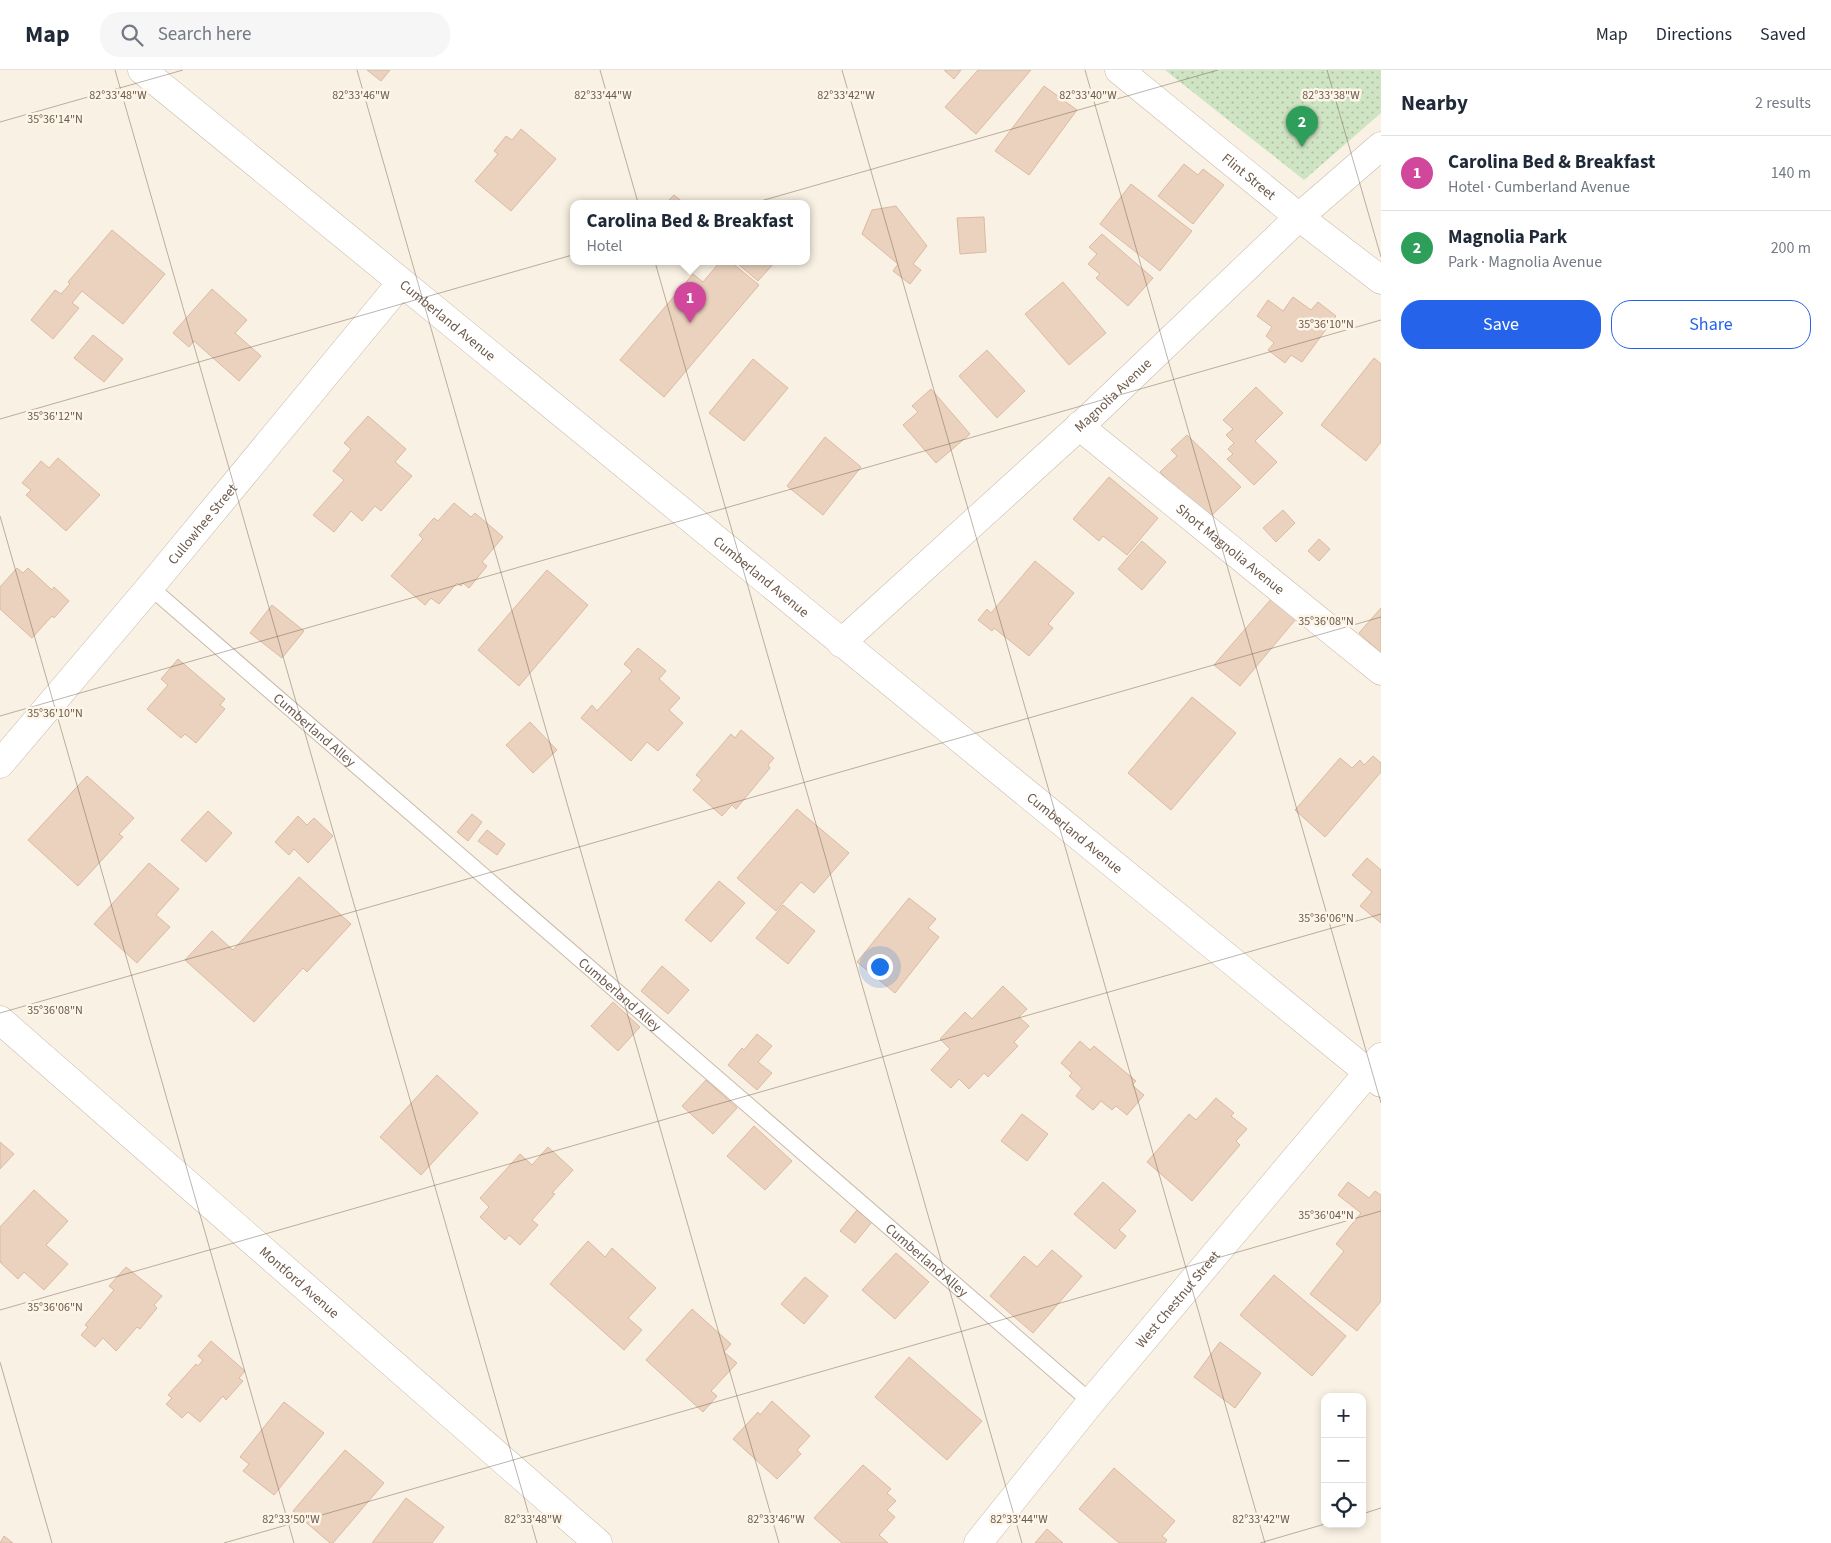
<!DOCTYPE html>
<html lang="en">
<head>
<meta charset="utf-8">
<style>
	:root { --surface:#fff; --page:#f6f6f7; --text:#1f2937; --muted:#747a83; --line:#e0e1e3; --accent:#2563eb }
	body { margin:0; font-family:"Source Sans 3",sans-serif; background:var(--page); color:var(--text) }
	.controls { position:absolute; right:15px; bottom:15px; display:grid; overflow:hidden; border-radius:10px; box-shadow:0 2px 8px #0003 }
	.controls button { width:45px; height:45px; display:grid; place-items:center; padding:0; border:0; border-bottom:1px solid var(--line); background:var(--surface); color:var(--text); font:25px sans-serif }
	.you { position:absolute; left:879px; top:896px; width:18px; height:18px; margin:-12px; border:4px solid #fff; border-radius:50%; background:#1a73e8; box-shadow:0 0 0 8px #1a73e833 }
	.badge { display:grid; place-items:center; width:32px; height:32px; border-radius:50%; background:var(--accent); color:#fff; font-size:16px; font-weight:700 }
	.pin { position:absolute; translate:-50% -41px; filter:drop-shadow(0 1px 2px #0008) }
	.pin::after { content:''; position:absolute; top:26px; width:18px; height:15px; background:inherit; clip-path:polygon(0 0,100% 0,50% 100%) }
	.popup { position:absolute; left:570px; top:130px; width:240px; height:65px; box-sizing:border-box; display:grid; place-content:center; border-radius:10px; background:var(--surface); filter:drop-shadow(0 1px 4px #0005); font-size:16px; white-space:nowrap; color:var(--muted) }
	.popup b { font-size:19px; color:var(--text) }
	.popup::after { content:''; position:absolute; left:50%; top:100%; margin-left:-10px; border:10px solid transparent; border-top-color:var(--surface) }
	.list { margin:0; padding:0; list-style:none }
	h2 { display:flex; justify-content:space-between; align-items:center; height:65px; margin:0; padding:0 20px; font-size:21px }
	h2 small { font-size:16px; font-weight:400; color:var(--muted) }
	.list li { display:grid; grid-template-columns:32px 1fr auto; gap:15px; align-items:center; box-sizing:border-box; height:75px; padding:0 20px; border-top:1px solid var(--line) }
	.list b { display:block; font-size:19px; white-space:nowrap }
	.list p { margin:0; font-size:16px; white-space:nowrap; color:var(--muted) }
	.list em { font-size:16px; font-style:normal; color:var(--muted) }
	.actions { display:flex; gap:10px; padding:15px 20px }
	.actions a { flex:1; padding:11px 0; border:1px solid var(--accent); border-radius:20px; text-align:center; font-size:18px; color:var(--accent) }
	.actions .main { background:var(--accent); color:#fff }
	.icon { flex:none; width:28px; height:28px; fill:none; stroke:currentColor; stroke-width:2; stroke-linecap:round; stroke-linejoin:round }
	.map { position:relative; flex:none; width:1381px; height:1473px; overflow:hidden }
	header { display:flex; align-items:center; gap:30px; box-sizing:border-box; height:70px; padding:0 25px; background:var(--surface); border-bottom:1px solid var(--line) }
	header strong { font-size:24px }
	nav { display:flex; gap:28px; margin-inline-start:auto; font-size:18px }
	.search { width:350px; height:45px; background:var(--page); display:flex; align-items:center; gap:12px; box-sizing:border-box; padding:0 18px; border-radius:20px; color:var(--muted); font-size:19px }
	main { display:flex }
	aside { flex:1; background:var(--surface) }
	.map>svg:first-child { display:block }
	.park { fill:url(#park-dots) }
	.building { fill:#ebd2be; stroke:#dbbaa0 }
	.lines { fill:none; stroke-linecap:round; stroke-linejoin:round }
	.lane-casing { stroke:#c8b9ab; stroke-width:17 }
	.street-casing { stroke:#c8b9ab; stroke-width:29 }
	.secondary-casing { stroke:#cbbaaa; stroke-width:29 }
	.lane { stroke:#fff; stroke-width:15 }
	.street { stroke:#fff; stroke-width:28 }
	.secondary { stroke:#fff; stroke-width:28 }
	.ticks { fill:none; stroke:#6d5a4c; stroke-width:1; stroke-opacity:0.45 }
	.labels { text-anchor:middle; stroke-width:5; stroke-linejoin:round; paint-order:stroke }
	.street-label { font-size:14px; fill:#6d5a4c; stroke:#fcf5e8 }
	.ticks-label { font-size:12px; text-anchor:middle; fill:#6d5a4c; stroke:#fcf5e8; stroke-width:5; stroke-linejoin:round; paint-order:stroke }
</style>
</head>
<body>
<header>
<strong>Map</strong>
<div class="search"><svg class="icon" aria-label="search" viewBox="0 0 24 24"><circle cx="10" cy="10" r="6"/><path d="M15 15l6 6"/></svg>Search here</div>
<nav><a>Map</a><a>Directions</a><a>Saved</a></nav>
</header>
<main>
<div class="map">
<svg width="1381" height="1473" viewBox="0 0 1381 1473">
	<defs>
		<pattern id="park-dots" width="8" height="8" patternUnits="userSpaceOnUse" patternTransform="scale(1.25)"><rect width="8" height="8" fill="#cfe4c3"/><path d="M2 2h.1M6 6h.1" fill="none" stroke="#acbca1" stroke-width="1.8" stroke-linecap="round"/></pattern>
	</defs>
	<rect width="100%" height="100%" fill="#f9f1e3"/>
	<!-- park -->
	<polygon class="park" points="1165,0 1381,0 1381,43 1304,110"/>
	<!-- building -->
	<g class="building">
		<polygon points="367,0 390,0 381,11"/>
		<polygon points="944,0 961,0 954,9"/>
		<polygon points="978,0 1031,0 976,64 945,37"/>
		<polygon points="1044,16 1077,40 1029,105 995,81"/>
		<polygon points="521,59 556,89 511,141 475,111 498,84 494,81 506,66 512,70"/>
		<polygon points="1184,94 1198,105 1203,99 1224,115 1193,154 1158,126"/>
		<polygon points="1131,114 1192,161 1160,201 1100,154"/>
		<polygon points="674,125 685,134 665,134"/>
		<polygon points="896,136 927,176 913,194 921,200 910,214 893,201 898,194 862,164 872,140"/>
		<polygon points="984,147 986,182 960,184 957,148"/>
		<polygon points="112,160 165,204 123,254 82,221 72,233 79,238 53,269 31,250 55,220 61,224 70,214 68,212"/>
		<polygon points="1102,164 1153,208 1128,236 1096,208 1100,204 1088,194 1097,184 1089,177"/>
		<polygon points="720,192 731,192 759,215 664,327 620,290 693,204 703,212"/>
		<polygon points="738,192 775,192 758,211 737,193"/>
		<polygon points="1063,212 1106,263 1069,295 1025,244"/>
		<polygon points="212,219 247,250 235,263 261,286 239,311 194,271 189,277 173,263"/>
		<polygon points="1293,227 1311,240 1318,232 1336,246 1302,292 1291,285 1285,293 1268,280 1274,273 1266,266 1272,257 1257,246 1268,230 1283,241"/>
		<polygon points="93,265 123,289 104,312 74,288"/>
		<polygon points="987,280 1025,321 997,348 959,306"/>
		<polygon points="1374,288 1381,294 1381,372 1366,391 1321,355"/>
		<polygon points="753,289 788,318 744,371 709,343"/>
		<polygon points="1256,317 1283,343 1255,371 1277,392 1254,415 1227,389 1233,384 1228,379 1234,373 1226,365 1233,359 1223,350"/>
		<polygon points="931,319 970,364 936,393 903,355 918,342 912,336"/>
		<polygon points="368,346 406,379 395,392 412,406 381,441 375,436 362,451 351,441 334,462 313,445 344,410 333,401 351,379 344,373"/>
		<polygon points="1187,365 1241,417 1208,449 1160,402 1177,386 1171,380"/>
		<polygon points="825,367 861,397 823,445 787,416"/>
		<polygon points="58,388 100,425 66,461 26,425 31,420 22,413 41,391 49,398"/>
		<polygon points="1109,407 1158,448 1127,485 1103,466 1099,471 1073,449"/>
		<polygon points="454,433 471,447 475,443 503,467 482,492 487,496 469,518 463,513 461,516 457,513 439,534 431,528 425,535 391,506 423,469 419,465 434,448 438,451"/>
		<polygon points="1283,440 1295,453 1276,472 1263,458"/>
		<polygon points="1319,469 1330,479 1319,491 1308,481"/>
		<polygon points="1142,471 1166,492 1142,520 1118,499"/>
		<polygon points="1035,491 1074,523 1048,554 1053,558 1029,586 994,558 992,561 978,550 987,539 991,543"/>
		<polygon points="17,498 23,503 28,498 52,520 54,517 69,531 54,548 52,546 32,568 0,539 0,517"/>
		<polygon points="547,500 588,535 519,616 478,580"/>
		<polygon points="1272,528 1296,549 1240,616 1214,595"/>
		<polygon points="272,535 304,561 282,588 250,563"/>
		<polygon points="1381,538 1381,583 1359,563"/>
		<polygon points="638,578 666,601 659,609 680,628 669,640 683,653 658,681 647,672 631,691 581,648 592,635 597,641 632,601 624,594"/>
		<polygon points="178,589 225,629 220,635 225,639 196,673 185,664 181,668 147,639 168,615 161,609"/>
		<polygon points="1192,627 1236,663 1171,740 1128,703"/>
		<polygon points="530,652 557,680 533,703 506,675"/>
		<polygon points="741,660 774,688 768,695 770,698 736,739 732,735 722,746 693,720 702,710 696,705 731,664 735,668"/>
		<polygon points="1373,686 1381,693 1381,702 1325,767 1295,740 1340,688 1352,698 1360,690 1364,695"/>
		<polygon points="87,706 134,748 119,764 123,767 78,816 28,770"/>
		<polygon points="797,739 849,783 814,823 801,812 776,841 737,808"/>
		<polygon points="208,741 232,763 206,792 181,770"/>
		<polygon points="472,744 482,752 468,771 457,762"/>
		<polygon points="298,746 307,755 314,748 333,766 308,793 294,779 289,785 275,772"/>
		<polygon points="487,760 505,774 497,785 478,771"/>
		<polygon points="1367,788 1381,800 1381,853 1360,836 1372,822 1352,805"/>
		<polygon points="149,793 179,819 156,845 170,857 137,893 94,854"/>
		<polygon points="299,807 351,854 307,902 303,898 254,952 185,890 212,861 233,880"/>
		<polygon points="719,811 745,833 711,872 685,850"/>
		<polygon points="909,828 936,849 928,858 939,867 895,923 857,892"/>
		<polygon points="783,835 815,861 788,894 756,868"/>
		<polygon points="662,896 689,920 668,944 641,921"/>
		<polygon points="1003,916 1027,939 1019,947 1029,956 1014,972 1018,976 988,1007 984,1003 969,1019 959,1009 951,1018 931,1000 950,979 940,969 965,942 972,949"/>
		<polygon points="613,932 640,957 618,981 591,956"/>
		<polygon points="757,964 772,976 758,992 772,1003 757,1020 728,995 742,978 744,980"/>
		<polygon points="1080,971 1090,980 1094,976 1136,1011 1132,1015 1144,1025 1127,1045 1116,1036 1112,1040 1101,1031 1093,1040 1076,1026 1082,1018 1069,1006 1072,1003 1061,993"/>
		<polygon points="437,1005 478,1043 421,1105 380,1067"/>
		<polygon points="706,1010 737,1038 713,1064 682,1036"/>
		<polygon points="1216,1028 1234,1043 1231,1046 1247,1059 1236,1071 1240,1075 1192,1131 1147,1092 1189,1044 1196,1050"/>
		<polygon points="1022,1044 1048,1064 1027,1091 1001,1071"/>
		<polygon points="754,1056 792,1091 765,1120 727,1086"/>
		<polygon points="0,1072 14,1084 0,1099"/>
		<polygon points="548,1077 573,1100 552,1123 555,1124 532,1150 538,1155 520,1175 509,1165 505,1170 480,1147 489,1137 480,1128 520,1084 532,1095"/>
		<polygon points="1103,1112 1136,1141 1119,1160 1126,1166 1115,1179 1074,1144"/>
		<polygon points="1348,1112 1369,1128 1375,1121 1381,1125 1381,1231 1357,1261 1310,1224 1344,1181 1336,1174 1361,1143 1338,1125"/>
		<polygon points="34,1120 68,1151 46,1175 68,1194 44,1220 24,1202 18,1209 0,1192 0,1157"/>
		<polygon points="857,1140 872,1152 855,1173 840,1161"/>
		<polygon points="588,1171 605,1187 612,1178 656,1218 628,1248 642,1260 624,1280 550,1214"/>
		<polygon points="1052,1180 1082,1206 1033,1263 990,1226 1024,1186 1037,1197"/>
		<polygon points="896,1183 929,1212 895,1249 862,1220"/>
		<polygon points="126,1197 162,1226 154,1235 157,1238 140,1259 137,1257 116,1281 103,1268 95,1277 81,1265 88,1257 85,1255 114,1220 109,1216"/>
		<polygon points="1274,1205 1346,1266 1312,1306 1240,1245"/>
		<polygon points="805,1207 828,1226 804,1254 781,1234"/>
		<polygon points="692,1239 731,1274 724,1282 737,1293 711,1321 717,1326 703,1342 646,1290"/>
		<polygon points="211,1271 245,1301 239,1308 243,1311 226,1330 223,1326 200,1352 188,1342 182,1348 166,1334 172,1328 168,1325 196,1294 198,1296 203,1290 198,1286"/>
		<polygon points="1220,1272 1261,1303 1235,1338 1194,1307"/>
		<polygon points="909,1287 982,1351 947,1390 875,1327"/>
		<polygon points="772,1331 810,1366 797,1380 801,1384 777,1409 733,1369 758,1342 760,1345"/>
		<polygon points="284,1332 324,1363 274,1425 243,1401 249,1394 240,1387"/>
		<polygon points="345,1380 384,1413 333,1473 330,1473 293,1441"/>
		<polygon points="863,1395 891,1419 887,1423 896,1431 887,1440 895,1447 879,1465 888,1473 842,1473 814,1448"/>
		<polygon points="1114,1398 1175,1451 1162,1466 1167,1470 1165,1473 1119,1473 1079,1439"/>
		<polygon points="406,1428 444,1457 432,1473 372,1473"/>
		<polygon points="1047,1459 1063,1473 1035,1473"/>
		<polygon points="4,1466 13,1473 0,1473"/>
	</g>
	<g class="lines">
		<!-- lane casing -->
		<g class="lane-casing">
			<g id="lane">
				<path id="s1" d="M150 517 1091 1332"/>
			</g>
		</g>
		<!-- street casing -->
		<g class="street-casing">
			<g id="street">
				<path id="s2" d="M142 0 1381 1013"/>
				<path id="s3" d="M1119 0 1299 147 1381 210"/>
				<path id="s4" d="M1079 356 1381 601"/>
				<path id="s5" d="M841 573 1094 343 1299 147 1381 76"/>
				<path id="s6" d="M0 694 150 517 401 213"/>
			</g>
		</g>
		<!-- secondary casing -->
		<g class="secondary-casing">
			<g id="secondary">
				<path id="s7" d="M0 950 598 1473"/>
				<path id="s8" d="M978 1473 1091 1332 1381 987"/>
			</g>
		</g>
		<!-- lane -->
		<use href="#lane" class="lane"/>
		<!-- street -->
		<use href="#street" class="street"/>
		<!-- secondary -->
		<use href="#secondary" class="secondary"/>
	</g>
	<!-- ticks -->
	<path class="ticks" d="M115 0 537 1473M357 0 779 1473M600 0 1022 1473M842 0 1265 1473M1085 0 1381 1033M1327 0 1381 187M0 52 183 0M0 349 1218 0M0 446 294 1473M0 646 1381 250M0 943 1381 547M0 1240 1381 844M0 1292 52 1473M1362 1444 1381 1438M224 1473 1381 1141M1260 1473 1325 1454"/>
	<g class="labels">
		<!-- street labels -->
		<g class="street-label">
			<text dy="5" stroke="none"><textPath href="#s3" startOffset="168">Flint Street</textPath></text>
			<text dy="5" stroke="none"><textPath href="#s2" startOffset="395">Cumberland Avenue</textPath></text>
			<text dy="5" stroke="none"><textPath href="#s5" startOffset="368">Magnolia Avenue</textPath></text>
			<text dy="5" stroke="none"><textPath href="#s6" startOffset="314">Cullowhee Street</textPath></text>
			<text dy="5" stroke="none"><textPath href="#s4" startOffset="195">Short Magnolia Avenue</textPath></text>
			<text dy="5" stroke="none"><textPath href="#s2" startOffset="800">Cumberland Avenue</textPath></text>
			<text dy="5" stroke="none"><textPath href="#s1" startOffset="218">Cumberland Alley</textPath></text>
			<text dy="5" stroke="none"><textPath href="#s2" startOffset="1205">Cumberland Avenue</textPath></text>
			<text dy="5" stroke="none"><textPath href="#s1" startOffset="622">Cumberland Alley</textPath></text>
			<text dy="5" stroke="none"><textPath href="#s1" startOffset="1028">Cumberland Alley</textPath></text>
			<text dy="5" stroke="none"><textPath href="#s7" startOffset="398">Montford Avenue</textPath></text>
			<text dy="5" stroke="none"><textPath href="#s8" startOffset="315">West Chestnut Street</textPath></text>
		</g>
	</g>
	<g class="ticks-label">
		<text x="118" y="29">82°33'48"W</text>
		<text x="361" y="29">82°33'46"W</text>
		<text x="603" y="29">82°33'44"W</text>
		<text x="846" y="29">82°33'42"W</text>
		<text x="1088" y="29">82°33'40"W</text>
		<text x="1331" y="29">82°33'38"W</text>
		<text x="55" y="53">35°36'14"N</text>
		<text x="1326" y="258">35°36'10"N</text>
		<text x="55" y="350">35°36'12"N</text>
		<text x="1326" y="555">35°36'08"N</text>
		<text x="55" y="647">35°36'10"N</text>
		<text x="1326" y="852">35°36'06"N</text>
		<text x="55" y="944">35°36'08"N</text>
		<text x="1326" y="1149">35°36'04"N</text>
		<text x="55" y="1241">35°36'06"N</text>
		<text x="291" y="1453">82°33'50"W</text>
		<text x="533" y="1453">82°33'48"W</text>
		<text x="776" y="1453">82°33'46"W</text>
		<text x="1019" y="1453">82°33'44"W</text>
		<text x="1261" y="1453">82°33'42"W</text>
	</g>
</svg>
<div class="controls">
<button>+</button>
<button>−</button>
<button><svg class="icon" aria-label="locate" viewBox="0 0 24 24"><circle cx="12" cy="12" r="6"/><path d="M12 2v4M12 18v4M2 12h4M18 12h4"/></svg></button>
</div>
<div class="you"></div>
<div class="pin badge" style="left:690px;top:253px;background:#d1479c">1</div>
<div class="popup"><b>Carolina Bed &amp; Breakfast</b>Hotel</div>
<div class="pin badge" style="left:1302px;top:77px;background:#2e9e5b">2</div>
</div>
<aside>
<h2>Nearby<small>2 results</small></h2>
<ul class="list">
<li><span class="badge" style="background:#d1479c">1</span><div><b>Carolina Bed &amp; Breakfast</b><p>Hotel · Cumberland Avenue</p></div><em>140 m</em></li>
<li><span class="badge" style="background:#2e9e5b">2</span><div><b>Magnolia Park</b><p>Park · Magnolia Avenue</p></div><em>200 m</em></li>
</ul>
<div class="actions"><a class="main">Save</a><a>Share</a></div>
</aside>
</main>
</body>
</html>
